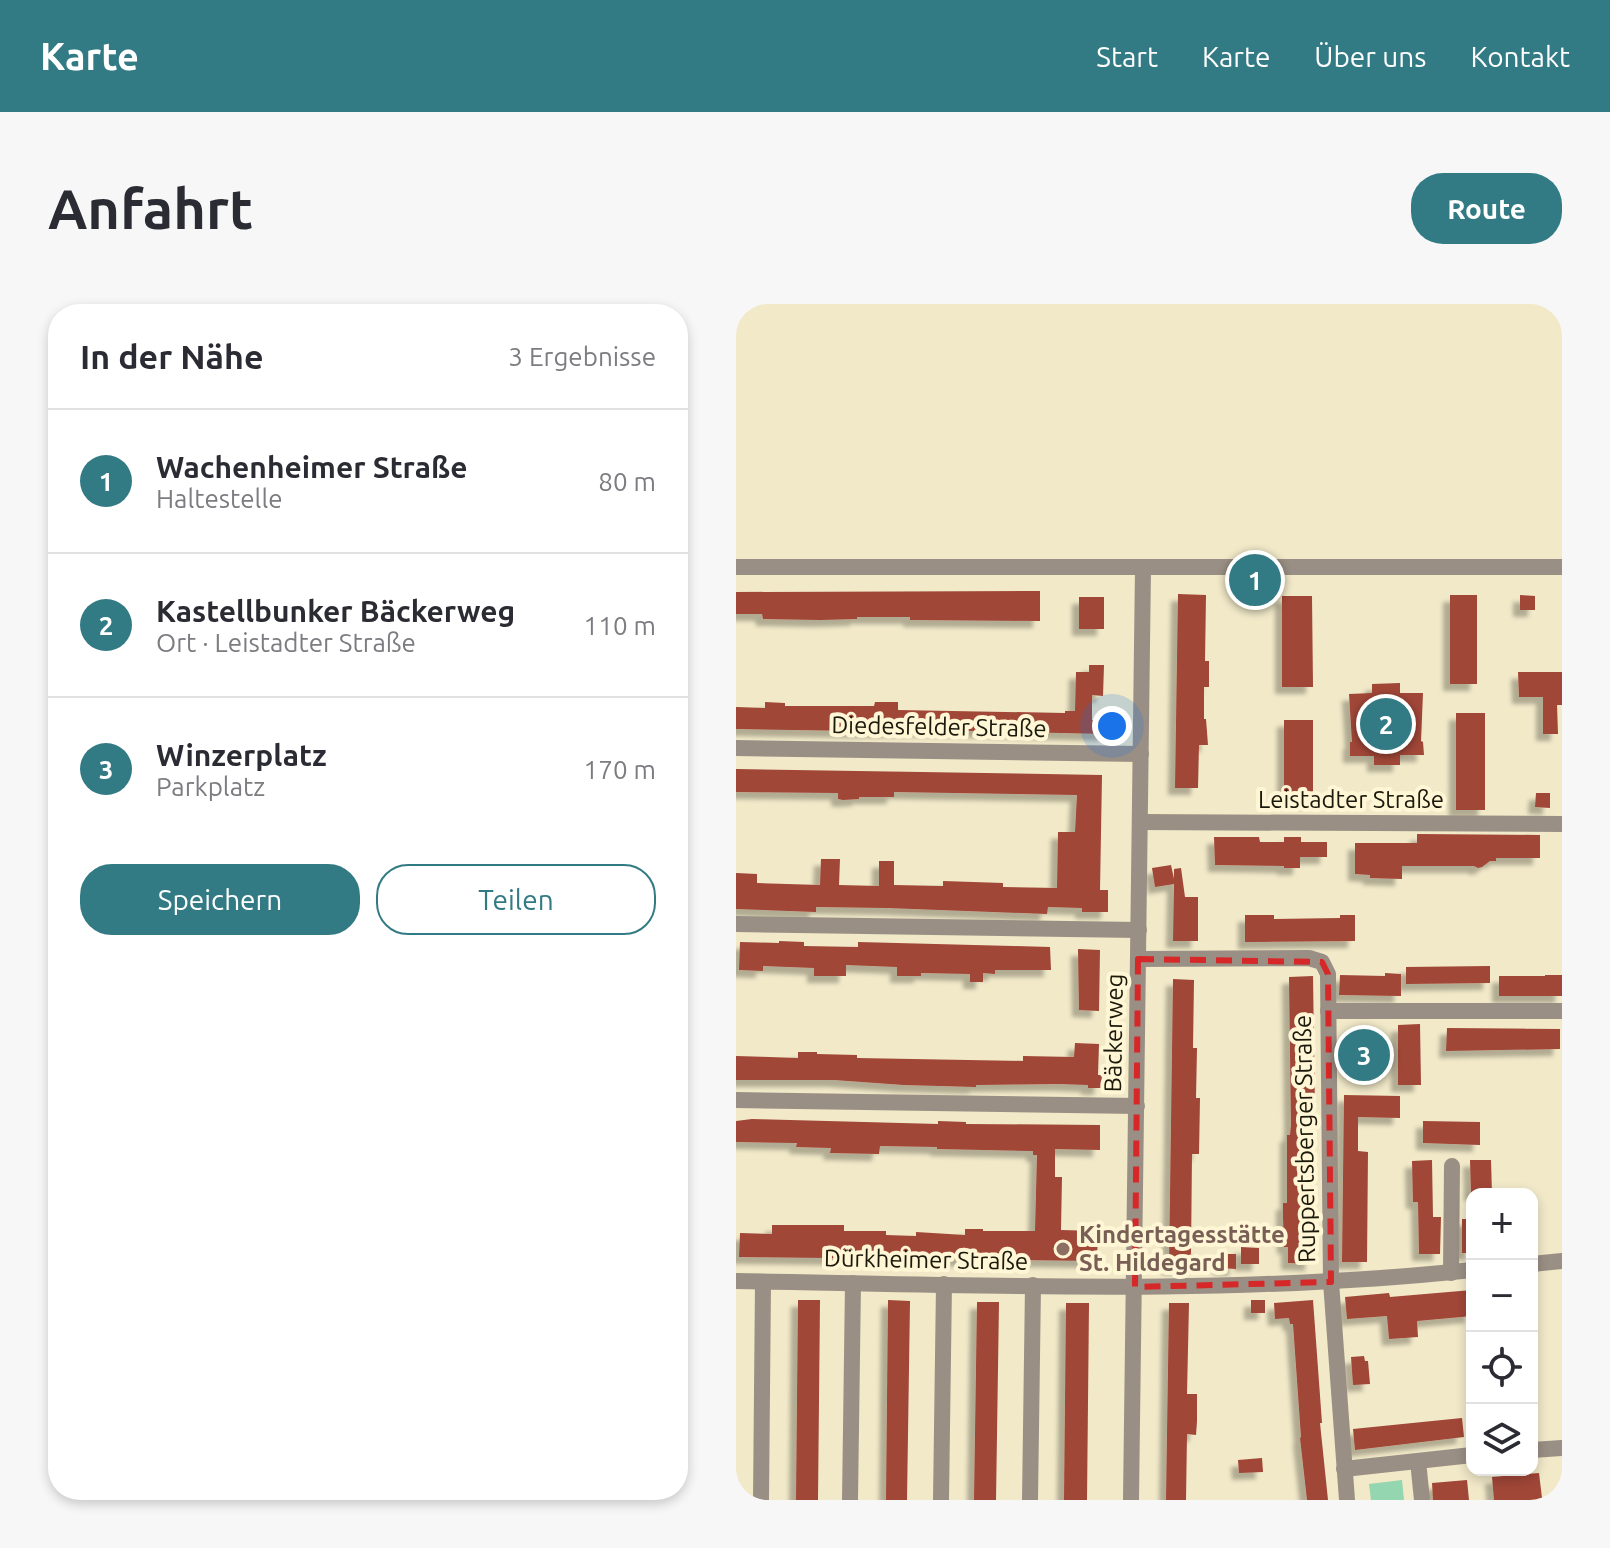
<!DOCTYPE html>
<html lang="de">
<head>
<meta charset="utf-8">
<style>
	:root { --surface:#fff; --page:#f7f7f7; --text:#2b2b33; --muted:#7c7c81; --line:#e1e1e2; --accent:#337b84 }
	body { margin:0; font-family:Ubuntu,sans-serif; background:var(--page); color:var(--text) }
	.controls { position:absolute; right:24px; bottom:24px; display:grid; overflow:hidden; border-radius:16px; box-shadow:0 4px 12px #0003 }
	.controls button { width:72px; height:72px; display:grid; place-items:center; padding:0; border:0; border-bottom:2px solid var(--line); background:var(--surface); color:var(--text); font:40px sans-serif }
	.you { position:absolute; left:376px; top:422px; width:28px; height:28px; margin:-20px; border:6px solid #fff; border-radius:50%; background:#1a73e8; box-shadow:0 0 0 12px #1a73e833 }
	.badge { display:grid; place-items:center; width:52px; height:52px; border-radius:50%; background:var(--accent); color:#fff; font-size:26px; font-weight:700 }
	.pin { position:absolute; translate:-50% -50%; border:4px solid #fff; box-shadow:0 2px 8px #0006 }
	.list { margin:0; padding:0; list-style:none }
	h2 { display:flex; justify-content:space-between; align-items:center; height:104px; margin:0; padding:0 32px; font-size:34px }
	h2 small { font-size:26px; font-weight:400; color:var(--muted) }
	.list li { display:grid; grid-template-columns:52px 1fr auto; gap:24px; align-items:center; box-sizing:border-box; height:144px; padding:0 32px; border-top:2px solid var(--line) }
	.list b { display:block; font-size:30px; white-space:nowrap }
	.list p { margin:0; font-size:26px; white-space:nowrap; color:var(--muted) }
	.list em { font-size:26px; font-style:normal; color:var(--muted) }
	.actions { display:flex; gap:16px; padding:24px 32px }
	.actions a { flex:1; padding:18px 0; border:2px solid var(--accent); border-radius:32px; text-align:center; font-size:28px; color:var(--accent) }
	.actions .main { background:var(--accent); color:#fff }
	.icon { flex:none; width:44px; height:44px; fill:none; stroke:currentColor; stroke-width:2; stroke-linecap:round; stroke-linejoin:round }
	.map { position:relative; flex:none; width:826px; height:1196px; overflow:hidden; border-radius:32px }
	header { display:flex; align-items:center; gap:48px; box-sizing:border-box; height:112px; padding:0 40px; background:var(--accent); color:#fff }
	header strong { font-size:38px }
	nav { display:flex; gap:44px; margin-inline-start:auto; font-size:28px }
	.intro { display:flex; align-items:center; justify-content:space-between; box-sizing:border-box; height:192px; padding:0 48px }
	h1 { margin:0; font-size:56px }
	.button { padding:20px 36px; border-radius:32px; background:var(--accent); color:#fff; font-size:28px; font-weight:700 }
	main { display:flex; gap:48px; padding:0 48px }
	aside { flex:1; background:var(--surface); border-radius:32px; box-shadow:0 4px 12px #0003 }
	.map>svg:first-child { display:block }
	.green { fill:#94d6af }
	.building { fill:#a14637; filter:url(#shadow) }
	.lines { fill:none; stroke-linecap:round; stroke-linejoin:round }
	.street { stroke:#9a8f84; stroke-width:16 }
	.marked { fill:none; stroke:#d62828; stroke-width:6; stroke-dasharray:16 10; stroke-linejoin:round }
	.education-dot { fill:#8d6e63; stroke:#fff6d5; stroke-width:3 }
	.labels { text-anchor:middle; stroke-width:8; stroke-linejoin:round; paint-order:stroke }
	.street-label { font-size:24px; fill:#1b180c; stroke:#fff6d5 }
	.education-label { font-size:24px; font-weight:bold; fill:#785e54; stroke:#fff6d5; text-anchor:start }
</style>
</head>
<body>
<header>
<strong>Karte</strong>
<nav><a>Start</a><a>Karte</a><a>Über uns</a><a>Kontakt</a></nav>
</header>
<div class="intro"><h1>Anfahrt</h1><a class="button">Route</a></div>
<main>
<aside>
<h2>In der Nähe<small>3 Ergebnisse</small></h2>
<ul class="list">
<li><span class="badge">1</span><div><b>Wachenheimer Straße</b><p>Haltestelle</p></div><em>80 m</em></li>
<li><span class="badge">2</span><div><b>Kastellbunker Bäckerweg</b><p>Ort · Leistadter Straße</p></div><em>110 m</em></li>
<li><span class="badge">3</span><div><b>Winzerplatz</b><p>Parkplatz</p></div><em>170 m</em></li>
</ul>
<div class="actions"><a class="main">Speichern</a><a>Teilen</a></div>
</aside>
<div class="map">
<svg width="826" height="1196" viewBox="0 0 826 1196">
	<defs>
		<filter id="shadow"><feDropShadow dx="-7" dy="7" stdDeviation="2" flood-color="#0004"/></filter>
	</defs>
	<rect width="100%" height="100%" fill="#f1e9c8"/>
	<!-- green -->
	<polygon class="green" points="666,1176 668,1196 635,1196 633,1180"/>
	<!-- building -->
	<g class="building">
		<polygon points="304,287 304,317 174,316 174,313 121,313 121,315 84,316 27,315 26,310 0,310 0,288"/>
		<polygon points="442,290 470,291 469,357 473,357 473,383 468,383 468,415 470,415 472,441 463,441 462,484 439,484"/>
		<rect x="714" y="291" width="27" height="89"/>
		<polygon points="784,291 799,292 799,306 784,306"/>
		<polygon points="546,292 576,292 577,383 546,383"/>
		<rect x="343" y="293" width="25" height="32"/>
		<polygon points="353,361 368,361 367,392 356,391 356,416 370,417 370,430 193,426 123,427 0,425 0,403 29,404 29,398 49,399 49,402 138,402 139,398 162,398 162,406 329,409 329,407 339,407 340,368 353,368"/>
		<polygon points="782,368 826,368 826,401 821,401 822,430 807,430 807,393 783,393"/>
		<polygon points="664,379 664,389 687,389 685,437 687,438 688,451 664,451 664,461 638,461 638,452 614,452 614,438 616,438 613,390 636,389 636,380"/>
		<rect x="720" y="409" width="29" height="97"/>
		<polygon points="548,416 577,416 577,498 548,497"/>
		<polygon points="0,465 366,471 364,586 372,586 372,608 346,608 346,604 312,603 311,610 151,604 80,603 80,608 0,605 0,569 21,570 21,579 84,581 85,555 104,555 103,581 143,582 143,557 158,557 158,581 207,582 207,577 267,579 267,583 321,584 322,528 339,528 341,491 158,488 158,493 123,493 123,495 107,496 102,495 102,489 0,488"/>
		<polygon points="800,489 814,489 814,504 799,503"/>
		<polygon points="681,530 804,531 804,554 760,554 760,557 754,557 746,563 742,564 738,562 666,562 666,575 634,574 634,571 619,570 619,539 681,539"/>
		<polygon points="478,533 523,533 524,538 548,538 548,533 565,533 565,538 591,538 591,553 564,553 564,564 548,564 548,562 479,561"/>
		<polygon points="435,561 438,575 438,565 445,564 449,593 462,593 462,637 437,637 438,580 419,583 416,564"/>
		<polygon points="509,611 538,611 538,615 604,614 604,611 619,611 619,637 509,638"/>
		<polygon points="43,637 68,638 68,642 122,643 122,638 314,643 315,666 259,666 259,670 247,669 247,678 234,678 234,670 185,669 185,672 161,672 161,663 110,661 110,672 78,672 78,664 27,662 27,667 3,666 4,638 43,639"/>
		<polygon points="342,645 364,646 363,707 343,706"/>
		<polygon points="754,662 754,679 670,680 670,663"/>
		<polygon points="649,669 665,670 665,692 603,691 604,671 649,672"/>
		<polygon points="809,671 826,671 826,692 763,692 763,672 809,672"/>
		<polygon points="577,672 579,809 576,809 576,960 552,959 552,943 548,943 547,913 547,899 551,899 551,831 554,831 555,821 553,673"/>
		<polygon points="437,675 458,676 457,744 461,744 460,794 464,794 463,850 456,850 455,950 459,950 459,964 433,964"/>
		<polygon points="684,720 685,781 662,781 662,721"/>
		<polygon points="711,724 824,725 824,745 710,747"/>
		<polygon points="339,739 363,740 362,771 366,771 365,784 352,784 352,781 323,780 240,781 240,783 168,781 98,776 0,776 0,752 62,754 62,748 81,748 81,750 121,751 121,754 287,757 287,752 338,753"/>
		<polygon points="608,791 664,792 664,814 622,813 622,847 632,848 631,958 606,958"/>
		<polygon points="16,815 202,820 202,817 230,818 230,820 364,821 364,846 319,845 319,873 326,873 325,926 362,927 361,957 3,953 4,929 36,930 36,921 108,921 108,927 150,927 150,931 180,932 180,928 229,931 229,925 247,925 247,927 299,927 301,851 297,851 297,847 201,845 201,843 144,842 143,850 94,849 95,844 60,843 61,839 0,838 0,817"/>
		<polygon points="687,817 744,818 744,841 687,839"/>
		<polygon points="696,856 697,913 705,913 704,950 683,950 682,898 677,898 676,857"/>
		<polygon points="734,856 755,856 756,890 735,890"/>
		<rect x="726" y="915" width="10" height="34"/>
		<polygon points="505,943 523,944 523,960 505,960"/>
		<polygon points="484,950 500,950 500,965 484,964"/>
		<polygon points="736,986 736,1012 681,1017 682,1033 653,1035 651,1012 611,1015 609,993 653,989 654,993"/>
		<polygon points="62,996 84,996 82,1196 60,1196"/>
		<polygon points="152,996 174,997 171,1196 150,1196"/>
		<rect x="515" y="996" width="14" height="13"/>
		<polygon points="577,996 586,1119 584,1119 592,1196 571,1196 564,1134 565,1133 557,1020 554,1020 553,1014 539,1015 538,999"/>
		<polygon points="241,998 263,998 260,1196 238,1196"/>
		<polygon points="330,999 353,999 351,1196 328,1196"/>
		<polygon points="433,999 453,999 451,1090 461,1090 461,1117 460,1131 451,1130 450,1196 430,1196"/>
		<polygon points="628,1052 629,1057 632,1057 634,1080 617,1081 615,1053"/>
		<polygon points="726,1114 728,1133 619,1146 617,1125"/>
		<polygon points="526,1154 527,1168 503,1169 502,1156"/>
		<polygon points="803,1169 806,1194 800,1196 758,1196 756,1173"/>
		<polygon points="731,1176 733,1196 697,1196 696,1179"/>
	</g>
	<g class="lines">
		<!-- street -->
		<g class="street">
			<polyline points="0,263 826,263"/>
			<polyline points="0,444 405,450"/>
			<polyline points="404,518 826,520"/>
			<polyline points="0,620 403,626"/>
			<polyline points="402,655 573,654 586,658 592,670 595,978 611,1196"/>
			<polyline points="592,707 826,707"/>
			<polyline points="0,796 401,802"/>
			<polyline points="796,960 826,957"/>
			<polyline points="715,969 716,862"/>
			<path d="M0 977C245 981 492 992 736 966"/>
			<polyline points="796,1146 826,1144"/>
			<polyline points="682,1157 686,1196"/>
			<polyline points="608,1165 736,1151"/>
			<polyline points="25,1196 27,978"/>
			<polyline points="114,1196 117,979"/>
			<polyline points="205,1196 208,980"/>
			<polyline points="294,1196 297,981"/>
			<polyline points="395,1196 407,264"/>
		</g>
	</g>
	<!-- marked area -->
	<path class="marked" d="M402 655 586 658 592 670 595 978 399 983Z"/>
	<!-- markers -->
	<circle class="education-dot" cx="327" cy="945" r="8"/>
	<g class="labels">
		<!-- street labels -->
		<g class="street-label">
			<text transform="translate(203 423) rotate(1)" y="8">Diedesfelder Straße</text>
			<text x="615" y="504">Leistadter Straße</text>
			<text transform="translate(378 729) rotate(-89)" y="8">Bäckerweg</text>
			<text transform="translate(569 835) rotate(-91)" y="8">Ruppertsberger Straße</text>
			<text transform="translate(190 956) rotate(1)" y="8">Dürkheimer Straße</text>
		</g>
		<!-- education labels -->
		<g class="education-label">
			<text x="343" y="939">Kindertagesstätte<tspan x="343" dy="28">St. Hildegard</tspan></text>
		</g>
	</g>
</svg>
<div class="controls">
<button>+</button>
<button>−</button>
<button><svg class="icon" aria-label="locate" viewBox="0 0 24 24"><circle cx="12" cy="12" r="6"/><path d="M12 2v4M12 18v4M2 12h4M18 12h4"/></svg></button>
<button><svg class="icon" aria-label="layers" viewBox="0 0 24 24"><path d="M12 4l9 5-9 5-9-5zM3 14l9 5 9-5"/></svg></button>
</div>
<div class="you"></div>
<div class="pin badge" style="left:519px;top:276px">1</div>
<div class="pin badge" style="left:650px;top:420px">2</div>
<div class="pin badge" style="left:628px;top:751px">3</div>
</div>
</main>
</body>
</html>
